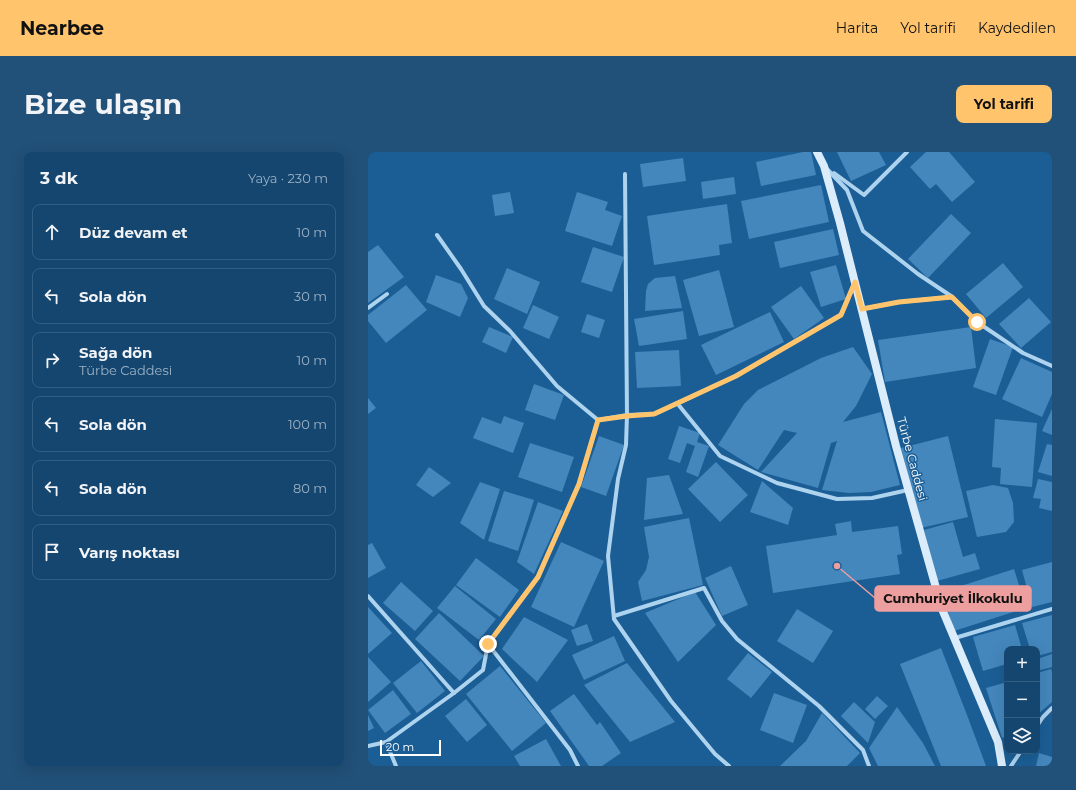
<!DOCTYPE html>
<html lang="tr">
<head>
<meta charset="utf-8">
<style>
	:root { --surface:#144670; --page:#215078; --text:#f1f3f6; --muted:#9db1c3; --line:#335e83; --accent:#ffc46c }
	body { margin:0; font-family:Montserrat,sans-serif; background:var(--page); color:var(--text) }
	.controls { position:absolute; right:12px; bottom:12px; display:grid; overflow:hidden; border-radius:8px; box-shadow:0 4px 16px #0002 }
	.controls button { width:36px; height:36px; display:grid; place-items:center; padding:0; border:0; border-bottom:1px solid var(--line); background:var(--surface); color:var(--text); font:20px sans-serif }
	.scale { position:absolute; left:12px; bottom:10px; width:61px; box-sizing:border-box; padding-left:4px; border:2px solid #fff; border-top:0; font-size:11px; line-height:14px; white-space:nowrap; color:#fff; -webkit-text-stroke:3px #1b5e95; paint-order:stroke }
	.stop { position:absolute; width:12px; height:12px; margin:-9px; border:3px solid #ffc46c; border-radius:50%; background:#fff }
	.stop.end { background:#ffc46c; border-color:#fff; box-shadow:0 1px 4px #0008 }
	.list { margin:0; padding:0; list-style:none }
	h2 { display:flex; justify-content:space-between; align-items:center; height:52px; margin:0; padding:0 16px; font-size:17px }
	h2 small { font-size:13px; font-weight:400; color:var(--muted) }
	.list li { display:grid; grid-template-columns:26px 1fr auto; gap:12px; align-items:center; box-sizing:border-box; height:56px; margin:0 8px 8px; padding:0 8px; border:1px solid var(--line); border-radius:8px }
	.list b { display:block; font-size:15px; white-space:nowrap }
	.list p { margin:0; font-size:13px; white-space:nowrap; color:var(--muted) }
	.list em { font-size:13px; font-style:normal; color:var(--muted) }
	.icon { flex:none; width:22px; height:22px; fill:none; stroke:currentColor; stroke-width:2; stroke-linecap:round; stroke-linejoin:round }
	.map { position:relative; flex:none; width:684px; height:614px; overflow:hidden; border-radius:8px }
	header { display:flex; align-items:center; gap:24px; box-sizing:border-box; height:56px; padding:0 20px; background:var(--accent); color:#111 }
	header strong { font-size:19px }
	nav { display:flex; gap:22px; margin-inline-start:auto; font-size:14px }
	.intro { display:flex; align-items:center; justify-content:space-between; box-sizing:border-box; height:96px; padding:0 24px }
	h1 { margin:0; font-size:28px }
	.button { padding:10px 18px; border-radius:8px; background:var(--accent); color:#111; font-size:14px; font-weight:700 }
	main { display:flex; gap:24px; padding:0 24px }
	aside { flex:1; background:var(--surface); border-radius:8px; box-shadow:0 4px 16px #0002 }
	.map>svg:first-child { display:block }
	.building { fill:#4487bc }
	.lines { fill:none; stroke-linecap:round; stroke-linejoin:round }
	.street { stroke:#aed3ef; stroke-width:4 }
	.secondary { stroke:#dbedfb; stroke-width:8 }
	.route { stroke:#ffc46c; stroke-width:5 }
	.labels { text-anchor:middle; stroke-width:3; stroke-linejoin:round; paint-order:stroke }
	.street-label { font-size:12px; fill:#fff; stroke:#1b5e95 }
	.leader { fill:none; stroke:#ed9e9e; stroke-width:1.5 }
	.callout-dot { fill:#ed9e9e; stroke:#1b5e95; stroke-width:1.5 }
	.callout { fill:#ed9e9e; stroke:#ed9e9e; stroke-width:1.5 }
	.callout-label { font-size:13px; text-anchor:middle; font-weight:bold; fill:#111 }
</style>
</head>
<body>
<header>
<strong>Nearbee</strong>
<nav><a>Harita</a><a>Yol tarifi</a><a>Kaydedilen</a></nav>
</header>
<div class="intro"><h1>Bize ulaşın</h1><a class="button">Yol tarifi</a></div>
<main>
<aside>
<h2>3 dk<small>Yaya · 230 m</small></h2>
<ul class="list">
<li><svg class="icon" aria-label="ahead" viewBox="0 0 24 24"><path d="M12 20V5M6 11l6-6 6 6"/></svg><div><b>Düz devam et</b></div><em>10 m</em></li>
<li><svg class="icon" aria-label="left" viewBox="0 0 24 24"><path d="M17 20v-9H6M10 6l-5 5 5 5"/></svg><div><b>Sola dön</b></div><em>30 m</em></li>
<li><svg class="icon" aria-label="right" viewBox="0 0 24 24"><path d="M7 20v-9h11M14 6l5 5-5 5"/></svg><div><b>Sağa dön</b><p>Türbe Caddesi</p></div><em>10 m</em></li>
<li><svg class="icon" aria-label="left" viewBox="0 0 24 24"><path d="M17 20v-9H6M10 6l-5 5 5 5"/></svg><div><b>Sola dön</b></div><em>100 m</em></li>
<li><svg class="icon" aria-label="left" viewBox="0 0 24 24"><path d="M17 20v-9H6M10 6l-5 5 5 5"/></svg><div><b>Sola dön</b></div><em>80 m</em></li>
<li><svg class="icon" aria-label="arrive" viewBox="0 0 24 24"><path d="M6 21V4h12l-3 4 3 4H6"/></svg><div><b>Varış noktası</b></div></li>
</ul>
</aside>
<div class="map">
<svg width="684" height="614" viewBox="0 0 684 614">
	<rect width="100%" height="100%" fill="#1b5e95"/>
	<!-- building -->
	<g class="building">
		<polygon points="435,0 443,0 448,23 393,34 388,10"/>
		<polygon points="469,0 511,0 518,13 483,29"/>
		<polygon points="558,0 581,0 607,30 584,50 568,32 562,37 542,15"/>
		<polygon points="315,6 318,29 275,35 272,12"/>
		<polygon points="366,25 368,42 335,47 333,30"/>
		<polygon points="453,33 461,70 381,87 373,49"/>
		<polygon points="142,40 146,61 127,64 124,43"/>
		<polygon points="209,40 240,50 237,58 254,64 244,94 197,79"/>
		<polygon points="359,52 364,91 351,93 352,103 286,113 279,64"/>
		<polygon points="583,62 603,81 560,126 540,107"/>
		<polygon points="465,77 471,103 412,116 406,90"/>
		<polygon points="10,93 36,125 0,151 0,100"/>
		<polygon points="225,95 256,105 244,140 213,130"/>
		<polygon points="635,111 655,135 618,166 598,142"/>
		<polygon points="468,113 478,147 453,155 442,120"/>
		<polygon points="139,116 172,130 159,162 126,147"/>
		<polygon points="351,118 366,175 331,184 315,128"/>
		<polygon points="68,123 93,132 100,146 92,165 58,150"/>
		<polygon points="307,124 314,156 277,159 278,139 280,132 287,126"/>
		<polygon points="38,133 59,158 18,191 0,169 0,163"/>
		<polygon points="433,134 456,166 426,187 403,155"/>
		<polygon points="661,146 683,170 653,196 631,172"/>
		<polygon points="165,153 191,165 181,187 155,176"/>
		<polygon points="315,159 319,187 271,194 266,167"/>
		<polygon points="402,160 416,190 348,223 333,193"/>
		<polygon points="219,162 237,168 231,186 213,180"/>
		<polygon points="121,175 145,185 138,201 114,190"/>
		<polygon points="603,175 608,216 517,230 510,188"/>
		<polygon points="622,187 645,195 628,243 605,235"/>
		<polygon points="485,195 504,222 488,254 475,270 513,260 532,333 503,340 481,341 454,338 469,289 463,291 450,336 393,320 429,281 416,278 390,318 350,293 376,252 390,238 453,206"/>
		<polygon points="311,198 313,234 269,236 267,200"/>
		<polygon points="653,206 684,220 684,242 674,265 634,247"/>
		<polygon points="166,232 196,243 187,268 157,258"/>
		<polygon points="0,246 8,256 0,262"/>
		<polygon points="684,257 684,283 674,279"/>
		<polygon points="136,264 156,271 145,301 105,286 114,265 133,272"/>
		<polygon points="627,267 669,271 664,335 632,332 633,316 624,315"/>
		<polygon points="311,274 332,281 329,290 341,294 330,325 318,320 327,294 319,291 312,311 300,307"/>
		<polygon points="231,284 256,293 238,344 213,335"/>
		<polygon points="580,284 600,365 553,376 533,296"/>
		<polygon points="162,291 206,305 194,340 150,325"/>
		<polygon points="679,292 684,293 684,324 670,320"/>
		<polygon points="348,310 380,343 352,370 320,337"/>
		<polygon points="61,315 83,331 65,345 48,333"/>
		<polygon points="301,323 315,362 276,368 279,326"/>
		<polygon points="670,327 684,330 684,359 671,356 673,347 665,346"/>
		<polygon points="394,329 425,356 420,373 382,360"/>
		<polygon points="112,330 132,337 116,388 92,371"/>
		<polygon points="625,333 640,336 645,351 646,370 638,380 609,385 598,339"/>
		<polygon points="136,339 166,348 150,399 120,389"/>
		<polygon points="170,350 195,359 166,422 149,410"/>
		<polygon points="321,366 335,433 274,449 270,430 278,418 281,405 276,375"/>
		<polygon points="483,369 484,380 530,374 534,402 529,403 532,422 405,441 398,394 469,383 467,372"/>
		<polygon points="585,370 595,405 607,401 612,417 569,429 556,378"/>
		<polygon points="193,390 236,409 206,475 163,455"/>
		<polygon points="4,391 18,416 0,426 0,393"/>
		<polygon points="108,406 151,438 132,465 88,433"/>
		<polygon points="684,410 684,450 664,455 654,418"/>
		<polygon points="363,414 380,453 354,464 337,426"/>
		<polygon points="646,417 658,456 586,479 574,440"/>
		<polygon points="33,430 65,459 47,479 15,451"/>
		<polygon points="87,434 128,467 111,488 69,456"/>
		<polygon points="327,440 348,473 310,510 277,461"/>
		<polygon points="0,455 24,481 0,502"/>
		<polygon points="429,457 465,479 445,511 409,489"/>
		<polygon points="71,461 116,504 92,529 47,487"/>
		<polygon points="684,463 684,500 669,504 669,497 662,497 654,471"/>
		<polygon points="156,465 200,488 169,530 134,497"/>
		<polygon points="219,472 225,489 209,494 203,478"/>
		<polygon points="647,473 654,497 639,497 639,512 615,519 605,485"/>
		<polygon points="246,484 257,509 216,528 204,503"/>
		<polygon points="573,496 599,563 618,614 573,614 532,512"/>
		<polygon points="380,501 404,520 383,546 359,527"/>
		<polygon points="684,502 684,515 669,519 669,507"/>
		<polygon points="0,505 23,530 0,550"/>
		<polygon points="53,509 77,539 49,561 25,531"/>
		<polygon points="259,511 307,570 262,590 216,533"/>
		<polygon points="132,514 178,571 144,599 98,542"/>
		<polygon points="683,517 684,520 684,550 669,563 669,521"/>
		<polygon points="639,530 639,584 634,586 618,536"/>
		<polygon points="25,538 43,562 17,581 0,558"/>
		<polygon points="406,541 439,553 425,591 392,578"/>
		<polygon points="206,542 229,573 232,570 253,601 234,614 221,614 182,559"/>
		<polygon points="509,544 520,554 507,567 497,557"/>
		<polygon points="98,547 119,573 99,590 77,564"/>
		<polygon points="486,550 507,570 500,591 473,564"/>
		<polygon points="529,555 555,591 567,614 510,614 501,596"/>
		<polygon points="454,561 492,601 479,614 412,614 438,589"/>
		<polygon points="0,563 6,576 0,579"/>
		<polygon points="178,587 193,614 152,614 146,604"/>
		<polygon points="671,601 684,605 684,614 668,614"/>
	</g>
	<g class="lines">
		<!-- street -->
		<g class="street">
			<polyline points="459,17 479,38 495,79 550,122 583,144"/>
			<polyline points="466,21 496,43 539,0"/>
			<polyline points="257,22 259,263 287,262 368,224 473,163 486,132"/>
			<polyline points="69,83 93,117 116,154 142,179 189,234 230,268"/>
			<polyline points="0,156 19,142"/>
			<polyline points="494,157 531,150 584,145 609,170 655,201 684,214"/>
			<polyline points="309,251 352,304 409,331 469,347 504,346 540,338"/>
			<polyline points="230,268 259,263 258,293 250,327 240,404 246,467 303,549 347,602 361,614"/>
			<polyline points="0,444 86,541"/>
			<polyline points="246,464 336,436 354,469 369,487 451,554 495,598 501,614"/>
			<polyline points="587,486 684,457"/>
			<polyline points="120,492 202,598 210,614"/>
			<polyline points="669,574 675,565 684,556"/>
			<polyline points="18,590 28,614"/>
			<polyline points="0,594 18,590 86,541 115,518 120,492 170,425 211,332 230,268"/>
			<polyline points="643,614 653,599"/>
		</g>
		<!-- secondary -->
		<polyline class="secondary" points="449,0 456,14 472,71 528,294 574,457 630,590 634,614"/>
	</g>
	<g class="lines">
		<!-- route -->
		<polyline class="route" points="120,492 170,425 211,332 230,268 259,264 286,262 368,224 473,163 487,130 494,157 531,150 584,145 609,170"/>
	</g>
	<g class="labels">
		<!-- street labels -->
		<g class="street-label">
			<text transform="translate(544 307) rotate(75)" y="4">Türbe Caddesi</text>
		</g>
	</g>
	<!-- callouts -->
	<path class="leader" d="M469 414L507 446"/>
	<circle class="callout-dot" cx="469" cy="414" r="4"/>
	<rect class="callout" x="507" y="434" width="156" height="25" rx="4"/>
	<g class="callout-label">
		<text x="585" y="451">Cumhuriyet İlkokulu</text>
	</g>
</svg>
<div class="controls">
<button>+</button>
<button>−</button>
<button><svg class="icon" aria-label="layers" viewBox="0 0 24 24"><path d="M12 4l9 5-9 5-9-5zM3 14l9 5 9-5"/></svg></button>
</div>
<div class="scale">20 m</div>
<div class="stop" style="left:609px;top:170px"></div>
<div class="stop end" style="left:120px;top:492px"></div>
</div>
</main>
</body>
</html>
